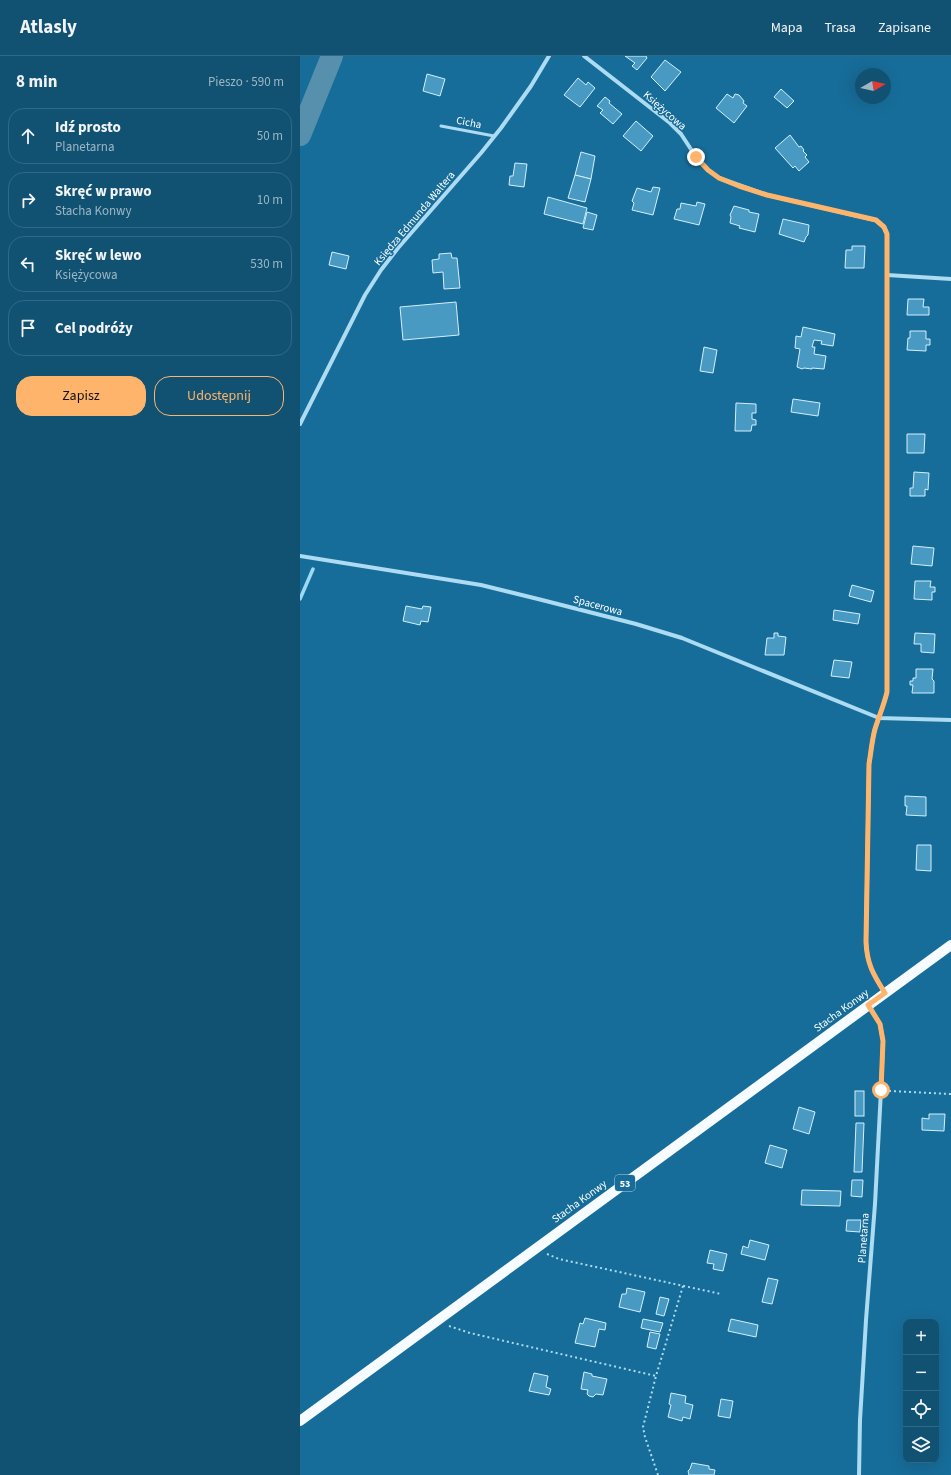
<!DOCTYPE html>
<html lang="pl">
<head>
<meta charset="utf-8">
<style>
	:root { --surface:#115273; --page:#1e5c7b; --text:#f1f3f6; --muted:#9cb6c4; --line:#306985; --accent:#ffb46c }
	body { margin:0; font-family:"Source Sans 3",sans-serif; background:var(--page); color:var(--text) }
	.controls { position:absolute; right:12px; bottom:12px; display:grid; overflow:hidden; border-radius:8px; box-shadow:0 4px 16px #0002 }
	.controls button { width:36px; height:36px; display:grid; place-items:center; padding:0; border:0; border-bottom:1px solid var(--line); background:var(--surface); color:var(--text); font:20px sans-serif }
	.compass { position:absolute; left:555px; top:12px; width:36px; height:36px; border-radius:50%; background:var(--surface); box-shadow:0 4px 16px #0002; rotate:81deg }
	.stop { position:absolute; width:12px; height:12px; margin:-9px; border:3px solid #ffb46c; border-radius:50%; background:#fff }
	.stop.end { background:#ffb46c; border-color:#fff; box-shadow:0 1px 4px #0008 }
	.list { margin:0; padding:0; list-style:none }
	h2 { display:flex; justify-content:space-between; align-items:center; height:52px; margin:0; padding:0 16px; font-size:17px }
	h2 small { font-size:13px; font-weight:400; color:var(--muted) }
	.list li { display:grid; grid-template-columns:26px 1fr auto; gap:12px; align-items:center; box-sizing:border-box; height:56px; margin:0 8px 8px; padding:0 8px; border:1px solid var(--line); border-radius:16px }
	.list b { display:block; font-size:15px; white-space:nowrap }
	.list p { margin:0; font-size:13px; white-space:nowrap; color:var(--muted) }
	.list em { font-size:13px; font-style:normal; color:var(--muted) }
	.actions { display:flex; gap:8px; padding:12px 16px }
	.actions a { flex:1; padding:9px 0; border:1px solid var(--accent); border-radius:16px; text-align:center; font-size:14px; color:var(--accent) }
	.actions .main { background:var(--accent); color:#111 }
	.icon { flex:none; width:22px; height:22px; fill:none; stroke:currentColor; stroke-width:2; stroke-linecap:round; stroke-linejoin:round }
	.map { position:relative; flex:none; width:651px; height:1419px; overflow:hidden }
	header { display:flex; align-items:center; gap:24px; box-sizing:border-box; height:56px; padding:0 20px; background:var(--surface); border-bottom:1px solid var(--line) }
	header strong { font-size:19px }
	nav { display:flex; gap:22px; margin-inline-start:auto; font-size:14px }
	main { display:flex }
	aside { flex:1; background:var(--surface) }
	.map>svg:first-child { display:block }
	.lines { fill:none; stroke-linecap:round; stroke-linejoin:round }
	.stream { stroke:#9ed9f4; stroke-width:3.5 }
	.river { stroke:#5790ad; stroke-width:22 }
	.building { fill:#499ac3; stroke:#d3effc }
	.path { stroke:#acdbf2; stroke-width:2; stroke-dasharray:2 3; stroke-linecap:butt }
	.lane { stroke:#acdbf2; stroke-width:3 }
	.street { stroke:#acdbf2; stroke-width:4 }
	.primary { stroke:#f6fcff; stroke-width:10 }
	.route { stroke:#ffb46c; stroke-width:5 }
	.labels { text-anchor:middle; stroke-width:3; stroke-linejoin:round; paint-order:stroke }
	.shield { fill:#176d99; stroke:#b9d3e0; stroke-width:1 }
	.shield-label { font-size:10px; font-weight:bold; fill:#fff }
	.street-label { font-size:11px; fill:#fff; stroke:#176d99 }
</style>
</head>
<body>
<header>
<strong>Atlasly</strong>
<nav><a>Mapa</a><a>Trasa</a><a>Zapisane</a></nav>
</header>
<main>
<aside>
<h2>8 min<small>Pieszo · 590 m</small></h2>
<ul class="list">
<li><svg class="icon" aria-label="ahead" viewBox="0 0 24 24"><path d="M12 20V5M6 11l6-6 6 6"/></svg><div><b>Idź prosto</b><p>Planetarna</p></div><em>50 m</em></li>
<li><svg class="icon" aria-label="right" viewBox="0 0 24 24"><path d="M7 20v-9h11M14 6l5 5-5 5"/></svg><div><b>Skręć w prawo</b><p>Stacha Konwy</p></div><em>10 m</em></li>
<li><svg class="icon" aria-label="left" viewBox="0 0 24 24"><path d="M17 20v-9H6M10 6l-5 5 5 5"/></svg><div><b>Skręć w lewo</b><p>Księżycowa</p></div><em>530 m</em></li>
<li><svg class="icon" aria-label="arrive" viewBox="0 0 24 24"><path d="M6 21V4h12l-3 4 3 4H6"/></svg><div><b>Cel podróży</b></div></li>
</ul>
<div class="actions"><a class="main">Zapisz</a><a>Udostępnij</a></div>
</aside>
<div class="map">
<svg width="651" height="1419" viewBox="0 0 651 1419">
	<rect width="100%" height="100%" fill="#176d99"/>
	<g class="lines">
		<!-- stream -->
		<polyline class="stream" points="0,543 13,513"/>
		<!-- river -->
		<polyline class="river" points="0,79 32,0"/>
	</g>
	<!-- building -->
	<g class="building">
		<polygon points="325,0 346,0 347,2 337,14 332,10 335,7"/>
		<polygon points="365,4 381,16 365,35 351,21"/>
		<polygon points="127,18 145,23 140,40 123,35"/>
		<polygon points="278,22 286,29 288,26 295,32 280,51 264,39"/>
		<polygon points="481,33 494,45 487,52 474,41"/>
		<polygon points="427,38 433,42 435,38 439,39 444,45 443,47 447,50 434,67 416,52"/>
		<polygon points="305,41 310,45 309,47 322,58 313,68 300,57 303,54 297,50"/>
		<polygon points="336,65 353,80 341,95 323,80"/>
		<polygon points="490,79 499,91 501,90 504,94 503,95 507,99 505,101 509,106 499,115 495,110 493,112 475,92"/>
		<polygon points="281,96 295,100 291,123 275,119"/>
		<polygon points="215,107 227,108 224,131 209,129 210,120 213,120"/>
		<polygon points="275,119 291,123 285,146 268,142"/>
		<polygon points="353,131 360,132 353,159 332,154 334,147 332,145 337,132 351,136"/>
		<polygon points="248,141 287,152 283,168 244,158"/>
		<polygon points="397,146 405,148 399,169 374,163 377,153 380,153 381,147 396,150"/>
		<polygon points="434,150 449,154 449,156 459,158 455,176 439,172 440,170 430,167 431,161 430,159"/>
		<polygon points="287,156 297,159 293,174 283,172"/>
		<polygon points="483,163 509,169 508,179 506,181 504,186 479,178"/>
		<polygon points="552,190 565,190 564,212 545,212 546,194 552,194"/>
		<polygon points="32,196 49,200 46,213 29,209"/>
		<polygon points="151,197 152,202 157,202 160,232 144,233 143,216 133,217 132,204 139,203 139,198"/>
		<polygon points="608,243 624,243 623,251 629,251 629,259 607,259"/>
		<polygon points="156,246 159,279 103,284 100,251"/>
		<polygon points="503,271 535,278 533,290 521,288 522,285 514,284 512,291 515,291 514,298 526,300 524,313 512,312 512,313 504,312 502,313 497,311 500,293 495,292 496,280 501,281"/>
		<polygon points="610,275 626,275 626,283 630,283 630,289 626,289 626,295 607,294 608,282 610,282"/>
		<polygon points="404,291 417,294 413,317 400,315"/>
		<polygon points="493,343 520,347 518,360 491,356"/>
		<polygon points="436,347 456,348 456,357 452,357 452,363 456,364 456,369 452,369 451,375 435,375"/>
		<polygon points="607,378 625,378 624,397 607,397"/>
		<polygon points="614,416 629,417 628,434 625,433 625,440 610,440 610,432 613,432"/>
		<polygon points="613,490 634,492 632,510 611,508"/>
		<polygon points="615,525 631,525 630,531 635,531 635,536 632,536 632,544 614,543"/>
		<polygon points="552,529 574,535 571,546 549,540"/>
		<polygon points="106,550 122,553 123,550 131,551 128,566 121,565 120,569 103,565"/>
		<polygon points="534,554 560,558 558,568 533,564"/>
		<polygon points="474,577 478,577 478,580 486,581 484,599 465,599 467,582 474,582"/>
		<polygon points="615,577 635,578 634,597 621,596 621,588 614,588"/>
		<polygon points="534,604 552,606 549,622 531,620"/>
		<polygon points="616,613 633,613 632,623 634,625 634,637 612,637 613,629 610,629 610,625 613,625 613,622 616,622"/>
		<polygon points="605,740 626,741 626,760 606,759 607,750 605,750"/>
		<polygon points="617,789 631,789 631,815 616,814"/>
		<rect x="555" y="1035" width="9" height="25"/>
		<polygon points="499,1051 515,1056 509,1078 493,1073"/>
		<polygon points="629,1058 645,1058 644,1075 622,1074 622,1062 629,1063"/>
		<polygon points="556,1067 564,1067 562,1116 554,1116"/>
		<polygon points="470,1089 487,1094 482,1112 465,1107"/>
		<polygon points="552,1124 563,1124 562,1141 551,1140"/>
		<polygon points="502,1134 541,1135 540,1150 501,1149"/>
		<polygon points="547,1164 561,1164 560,1176 546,1175"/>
		<polygon points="450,1184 469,1189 465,1204 441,1198 443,1190 448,1192"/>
		<polygon points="410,1194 427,1198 423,1215 413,1213 414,1208 407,1207"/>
		<polygon points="468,1222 478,1224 472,1248 462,1246"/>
		<polygon points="327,1232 345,1236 340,1256 319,1251 322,1238 326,1238"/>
		<polygon points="360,1241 369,1243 364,1260 356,1258"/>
		<polygon points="285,1262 306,1267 305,1274 299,1273 295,1291 275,1287 280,1267 283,1268"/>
		<polygon points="343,1263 363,1267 360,1276 341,1272"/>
		<polygon points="431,1263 458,1269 456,1281 428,1275"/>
		<polygon points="350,1276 360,1278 356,1293 347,1291"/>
		<polygon points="284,1316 292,1318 292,1320 307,1323 303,1339 296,1338 293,1341 289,1340 287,1338 288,1334 281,1333"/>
		<polygon points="234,1317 248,1320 246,1331 251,1333 249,1339 229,1335"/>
		<polygon points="371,1337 386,1340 385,1347 393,1349 390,1363 383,1361 382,1365 368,1361 371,1349 369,1348"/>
		<polygon points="421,1343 433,1345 430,1362 418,1360"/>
		<polygon points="392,1407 409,1410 409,1413 415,1414 414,1419 389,1419 388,1415 390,1413"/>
	</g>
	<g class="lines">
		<!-- path -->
		<g class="path">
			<polyline points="589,1035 651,1038"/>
			<polyline points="247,1198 259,1203 421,1238"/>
			<polyline points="149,1270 170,1277 356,1320"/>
			<polyline points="358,1419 345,1381 343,1371 356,1320 383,1230"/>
		</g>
		<!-- lane -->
		<polyline class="lane" points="141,70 194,80"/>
		<!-- street -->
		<g class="street">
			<path d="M284 0 370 67 381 78 396 101 408 114 419 122 467 139 575 164 584 171 587 178V636C584 649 579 660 575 673 572 684 571 696 569 708L566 886C567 908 573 918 584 936"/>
			<polyline points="587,219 651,223"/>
			<polyline points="0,368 65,239 81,214 98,192 181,97 201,72 231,30 249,0"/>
			<polyline points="0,500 181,529 242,544 336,568 382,582 579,662 651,664"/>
			<polyline points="559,1419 560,1364 566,1264 575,1148 581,1034 583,985 580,968 569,949"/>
		</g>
		<!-- primary -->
		<polyline class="primary" points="0,1365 651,889"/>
	</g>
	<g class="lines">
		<!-- route -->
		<path class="route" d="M396 101 408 114 419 122 439 130 467 139 576 164 584 171 587 178V636C584 649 579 660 575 673 572 684 571 696 569 708L566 886C567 908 573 918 585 937L568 949 580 968 583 985 581 1034"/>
	</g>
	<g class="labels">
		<!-- shield labels -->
		<rect class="shield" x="315" y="1119" width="20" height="16" rx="3"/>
		<g class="shield-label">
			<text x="325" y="1131">53</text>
		</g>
		<!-- street labels -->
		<g class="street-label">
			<text transform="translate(365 54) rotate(41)" y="4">Księżycowa</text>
			<text transform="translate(169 66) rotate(11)" y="4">Cicha</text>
			<text transform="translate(114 162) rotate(-50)" y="4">Księdza Edmunda Waltera</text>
			<text transform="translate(298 549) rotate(15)" y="4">Spacerowa</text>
			<text transform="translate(541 954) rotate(-36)" y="4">Stacha Konwy</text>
			<text transform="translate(279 1145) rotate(-36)" y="4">Stacha Konwy</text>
			<text transform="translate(563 1182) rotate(-86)" y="4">Planetarna</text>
		</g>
	</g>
</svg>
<div class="controls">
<button>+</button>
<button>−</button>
<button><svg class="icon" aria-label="locate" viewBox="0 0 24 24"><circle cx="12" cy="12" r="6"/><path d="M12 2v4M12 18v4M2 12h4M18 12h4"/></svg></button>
<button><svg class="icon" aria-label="layers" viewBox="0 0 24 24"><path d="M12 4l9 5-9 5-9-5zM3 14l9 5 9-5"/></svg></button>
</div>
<svg class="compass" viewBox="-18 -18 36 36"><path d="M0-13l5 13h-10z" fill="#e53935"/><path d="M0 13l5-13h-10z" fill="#9cb6c4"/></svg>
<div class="stop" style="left:581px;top:1034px"></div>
<div class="stop end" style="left:396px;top:101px"></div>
</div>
</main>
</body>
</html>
